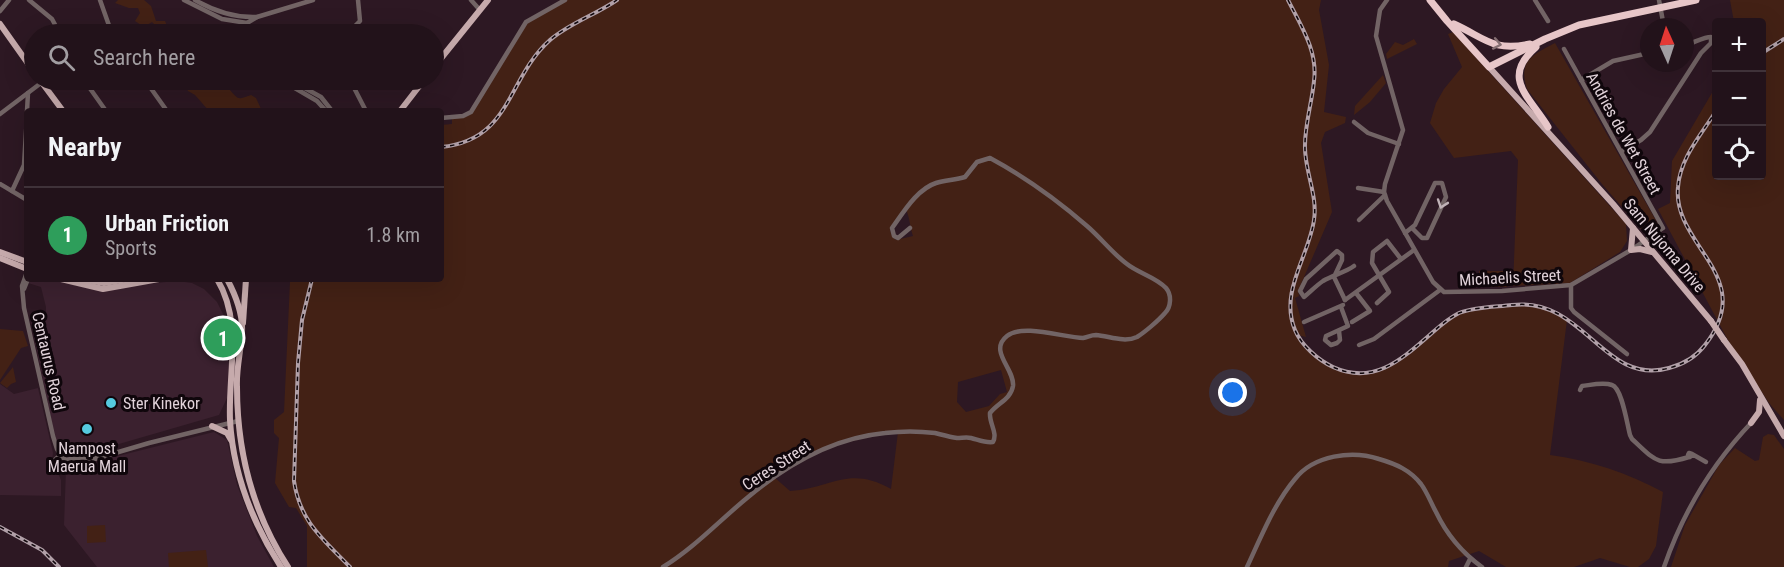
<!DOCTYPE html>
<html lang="en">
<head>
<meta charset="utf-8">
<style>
	:root { --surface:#22121a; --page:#2e2027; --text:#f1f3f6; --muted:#a29ea2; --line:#3f3239; --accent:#ea580c }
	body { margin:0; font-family:"Roboto Condensed",sans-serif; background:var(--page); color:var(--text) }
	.controls { position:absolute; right:18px; top:18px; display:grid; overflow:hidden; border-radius:6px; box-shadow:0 6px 24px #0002 }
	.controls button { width:54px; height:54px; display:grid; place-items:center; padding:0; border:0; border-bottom:2px solid var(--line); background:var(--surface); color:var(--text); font:30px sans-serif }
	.compass { position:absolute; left:1640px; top:18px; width:54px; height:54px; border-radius:50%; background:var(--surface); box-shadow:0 6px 24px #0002; rotate:357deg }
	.you { position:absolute; left:1233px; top:393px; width:21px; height:21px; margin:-15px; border:4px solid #fff; border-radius:50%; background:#1a73e8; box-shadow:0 0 0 9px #1a73e833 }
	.badge { display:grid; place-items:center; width:39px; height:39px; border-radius:50%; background:var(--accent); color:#fff; font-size:20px; font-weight:700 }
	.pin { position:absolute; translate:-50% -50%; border:3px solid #fff; box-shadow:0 2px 6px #0006 }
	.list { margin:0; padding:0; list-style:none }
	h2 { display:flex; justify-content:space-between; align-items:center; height:78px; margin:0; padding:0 24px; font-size:26px }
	h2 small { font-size:20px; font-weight:400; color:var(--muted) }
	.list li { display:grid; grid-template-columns:39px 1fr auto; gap:18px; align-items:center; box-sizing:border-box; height:96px; padding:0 24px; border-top:2px solid var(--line) }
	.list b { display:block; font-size:22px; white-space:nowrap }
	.list p { margin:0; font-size:20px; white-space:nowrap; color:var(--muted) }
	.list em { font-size:20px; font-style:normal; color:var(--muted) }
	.icon { flex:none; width:33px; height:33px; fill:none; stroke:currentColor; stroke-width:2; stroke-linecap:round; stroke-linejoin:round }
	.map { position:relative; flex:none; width:1784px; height:567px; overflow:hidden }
	.search { position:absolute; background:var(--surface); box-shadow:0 6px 24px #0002; left:24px; top:24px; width:420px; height:66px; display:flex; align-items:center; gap:15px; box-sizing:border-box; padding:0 21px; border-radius:33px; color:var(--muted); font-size:22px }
	.panel { position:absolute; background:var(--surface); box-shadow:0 6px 24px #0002; left:24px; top:108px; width:420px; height:174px; border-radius:6px }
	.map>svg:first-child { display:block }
	.built { fill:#3b212f }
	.green { fill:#432115; fill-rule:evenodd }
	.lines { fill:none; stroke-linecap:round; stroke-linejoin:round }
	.minor { stroke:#726465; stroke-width:4.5 }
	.major { stroke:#c6aaac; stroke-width:6 }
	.highway { stroke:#e7c6c8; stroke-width:7 }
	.rail-casing { stroke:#b1a0a8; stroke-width:4 }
	.rail { stroke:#0f060b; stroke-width:1.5; stroke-dasharray:4.5; stroke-linecap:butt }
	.major-bridge { stroke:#c6aaac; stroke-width:6 }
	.oneway { stroke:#867073 }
	.oneway2 { stroke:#c0b2b7 }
	.poi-dot { fill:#55cadf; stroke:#0f060b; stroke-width:2 }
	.labels { text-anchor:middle; stroke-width:6; stroke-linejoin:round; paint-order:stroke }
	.street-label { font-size:16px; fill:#e2d3da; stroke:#0f060b }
	.poi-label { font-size:16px; fill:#e2d3da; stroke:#0f060b; text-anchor:start }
</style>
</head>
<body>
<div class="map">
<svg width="1784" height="567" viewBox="0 0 1784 567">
	<rect width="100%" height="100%" fill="#2d1823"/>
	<!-- built -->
	<g class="built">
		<polygon points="30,279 55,279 91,289 177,281 192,283 204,289 217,302 225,318 227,333 229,354 227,398 219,415 74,457 65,455 58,447 50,414 30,316 46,312 46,307 41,287 28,283"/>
		<polygon points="0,384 14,394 38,388 53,453 52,460 54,469 57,471 61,480 61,496 0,495"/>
		<polygon points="214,432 227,440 237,485 257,536 274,567 97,567 64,525 66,469"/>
	</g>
	<!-- green -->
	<g class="green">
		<polygon points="118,0 144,0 151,6 156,21 165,21 168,28 175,32 180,30 194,34 156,34 156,26 152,22 144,27 135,21 140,13 138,8 129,8 115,3"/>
		<path d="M565 0H1321L1319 10 1329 65 1324 112 1346 117 1345 123 1325 132 1321 143 1332 212 1298 291 1299 296 1295 298 1306 337 1298 335C1305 343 1311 353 1319 359 1343 377 1376 376 1401 360 1418 348 1431 330 1449 318 1466 308 1487 308 1507 305 1529 303 1548 306 1567 320L1550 455C1589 460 1628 473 1663 492L1656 546 1649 559 1638 567H1630L1600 558 1574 567H1506L1479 551 1449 561 1448 567H307V526L296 508 289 507 275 483 279 438 274 433V420L284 412 290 282 286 279H441V125L452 124V117L469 114 523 26ZM906 209C910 219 910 227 913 236L896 240 892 236 890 230ZM1001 370 1007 392 1000 394 989 406 966 412 957 402 958 382ZM898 432 891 489C849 465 832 488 790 491L774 477 828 447 884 433Z"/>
		<polygon points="1730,0 1784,0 1784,420 1769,403 1729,342 1658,209 1670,203 1672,161 1716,86 1716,176 1762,176 1762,22 1734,22"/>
		<polygon points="1453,32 1626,224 1627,241 1620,252 1570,283 1513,286 1518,160 1511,151 1454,158 1430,123 1436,103 1444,89 1462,67 1448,34"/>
		<polygon points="1414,39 1417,44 1387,59 1386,54 1395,42 1403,45"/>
		<path d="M1555 43 1659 226C1652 230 1648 233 1641 229L1602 184 1527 89C1518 61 1532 55 1555 43Z"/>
		<polygon points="1383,75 1386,83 1370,102 1354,115 1355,106"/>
		<path d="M182 80H213L223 89H229C239 100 237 100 251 95L256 98 262 111H209L195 95 188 91Z"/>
		<rect x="1479" y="271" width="28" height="16"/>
		<polygon points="0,329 23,331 28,346 21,348 0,380"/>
		<polygon points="13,367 16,382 11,384 7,388 0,383"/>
		<polygon points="1768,434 1774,435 1784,449 1784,567 1671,567 1685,525 1719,465 1735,448 1755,461 1759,460 1763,437"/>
		<polygon points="105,525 106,542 87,543 87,526"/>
		<polygon points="206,550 208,567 169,567 168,553"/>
	</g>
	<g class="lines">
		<!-- minor -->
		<g class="minor">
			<polyline points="29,0 52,19 60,34"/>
			<polyline points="100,0 112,34"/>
			<polyline points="184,0 222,19 247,23 257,17"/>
			<path d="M195 0C214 11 234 18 257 17L313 0"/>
			<polyline points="471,0 479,9"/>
			<polyline points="1387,0 1380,10 1376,36 1403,130 1385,184 1384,192 1387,201 1433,282 1444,292 1502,291 1571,285 1631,250 1663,228 1564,49"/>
			<polyline points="1535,0 1548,21"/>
			<polyline points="1659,0 1664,27"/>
			<polyline points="0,11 9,0"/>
			<polyline points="247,23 249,34"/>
			<polyline points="347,34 360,21 358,0"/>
			<polyline points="84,80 106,111"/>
			<polyline points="145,80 167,111"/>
			<polyline points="281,80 317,101 326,111"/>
			<polyline points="290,80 321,97 332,111"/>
			<polyline points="350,80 366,111"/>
			<polyline points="1581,80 1613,61 1649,53"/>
			<polyline points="27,111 28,93"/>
			<polyline points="0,114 45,80"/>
			<polyline points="441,118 463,116 471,112 526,22 565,0"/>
			<polyline points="1354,122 1368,133 1399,144"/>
			<path d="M1622 151 1641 140 1650 132 1701 53 1711 43V37C1703 37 1694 43 1685 45"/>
			<polyline points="0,184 27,200"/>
			<polyline points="1358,188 1384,192"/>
			<polyline points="12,191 24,165 27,116"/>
			<polyline points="1359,220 1385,195"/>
			<polyline points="1405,233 1415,225 1435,183 1442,183 1446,197 1427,238 1422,238 1412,228"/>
			<polyline points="27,272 22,286 24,308 53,436 57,449 62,457"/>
			<polyline points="1571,285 1571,308 1574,312 1627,354"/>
			<polyline points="24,289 28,279"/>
			<path d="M1345 300 1334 277 1342 260V255L1337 251 1306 279 1300 291 1304 297C1310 292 1317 285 1323 281 1333 275 1346 272 1354 266"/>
			<polyline points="1345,300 1414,250"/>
			<polyline points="1377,303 1389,292 1372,263 1373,252 1387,241 1401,259"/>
			<polyline points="1304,322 1343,305"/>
			<polyline points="1352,322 1370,311 1356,293"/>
			<polyline points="1339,331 1340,340 1337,343 1331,345 1325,340 1326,336 1348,326 1341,307"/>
			<polyline points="1359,345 1374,339 1440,290"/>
			<path d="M1580 390 1582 386C1591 385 1603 382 1612 385 1622 388 1627 424 1630 435L1632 439C1655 460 1657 467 1689 457"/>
			<polyline points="1692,454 1689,453 1688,455 1690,457 1692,454 1706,462"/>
			<circle cx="60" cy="463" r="6"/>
			<polyline points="65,460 116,452"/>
			<polyline points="66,465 88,461 149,443 238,421"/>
			<path d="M663 567C694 548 719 521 747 498 786 465 833 438 885 433 901 431 919 431 935 433 943 435 950 437 957 438 962 438 967 437 971 438 979 440 985 443 993 442 998 433 989 423 990 413 998 403 1011 399 1013 386 1015 369 988 351 1007 336 1023 323 1065 338 1083 338 1088 337 1091 335 1096 335 1109 336 1124 343 1137 337 1145 332 1158 321 1165 313 1171 307 1172 295 1166 288 1156 277 1138 273 1127 264 1112 253 1101 238 1087 226 1056 199 1027 178 990 158L977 162 965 177C955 180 945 180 936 183 917 189 903 213 892 228L894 236 898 238 910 228"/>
			<path d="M1247 567C1261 537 1274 504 1295 479 1314 455 1352 450 1379 459 1396 464 1410 470 1421 484 1427 492 1431 503 1436 512 1447 535 1461 552 1482 567"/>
			<polyline points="1466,567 1470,559"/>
			<path d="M1664 567C1683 512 1712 464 1752 422"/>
		</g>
		<!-- major -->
		<g class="major">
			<polyline points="0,24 34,72"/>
			<polyline points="434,67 488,0"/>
			<polyline points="1489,67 1613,204 1711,321"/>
			<polyline points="40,80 63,111"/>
			<polyline points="400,111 424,80"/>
			<polyline points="1633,228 1631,250 1640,249 1652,252"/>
			<polyline points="0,252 27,262"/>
			<polyline points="0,258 27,269"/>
			<polyline points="61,279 103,289 159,279"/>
			<polyline points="82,279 104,283 128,279"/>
			<path d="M217 279C243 322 228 372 230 420 233 473 252 522 281 567"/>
			<path d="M227 279C235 294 243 315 242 332 241 351 236 369 237 387 237 452 253 513 288 567"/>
			<polyline points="243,323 246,279"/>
			<polyline points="1724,340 1742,364 1784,436"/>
			<polyline points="1751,423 1759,412 1760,400"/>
			<polyline points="212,426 227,433 231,440"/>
		</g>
		<!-- highway -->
		<g class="highway">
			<polyline points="1430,0 1447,21 1489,67 1545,39 1579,25 1696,0"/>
			<path d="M1454 24C1485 38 1493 52 1530 44"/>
			<path d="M1536 47C1500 78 1530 97 1548 127"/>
		</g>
		<!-- rail casing -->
		<g class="rail-casing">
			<g id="rail">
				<path d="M1288 0C1301 26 1318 51 1314 81 1312 102 1305 124 1305 145 1304 170 1318 195 1314 220 1309 256 1279 292 1295 330 1301 345 1318 360 1333 367 1375 386 1403 358 1433 332 1441 325 1449 318 1459 313 1475 307 1495 307 1512 305 1584 296 1604 387 1669 368 1684 364 1696 357 1705 345 1759 276 1672 246 1678 187 1680 158 1701 135 1716 111"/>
				<polyline points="1762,53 1784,39"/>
				<path d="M441 147C512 140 506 79 550 40 570 23 595 15 617 0"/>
				<path d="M312 279 302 320 298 363 294 481C300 522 323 539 350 567"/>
				<polyline points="0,527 42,550 59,567"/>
			</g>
		</g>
		<!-- rail -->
		<use href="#rail" class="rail"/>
		<!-- major-bridge -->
		<polyline class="major-bridge" points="1711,321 1724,340"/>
	</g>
	<!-- one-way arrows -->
	<defs><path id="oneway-chevron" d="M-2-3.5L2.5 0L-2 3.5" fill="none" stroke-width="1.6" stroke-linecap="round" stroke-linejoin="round" transform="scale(1.5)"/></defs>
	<use class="oneway" href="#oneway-chevron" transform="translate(1497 44) rotate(11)"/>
	<use class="oneway2" href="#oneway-chevron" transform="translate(1442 204) rotate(109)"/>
	<!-- markers -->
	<g class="poi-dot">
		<circle cx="111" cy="403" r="6"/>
		<circle cx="87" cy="429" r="6"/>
	</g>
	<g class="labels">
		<!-- street labels -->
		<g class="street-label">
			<text transform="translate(1624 133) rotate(61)" y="6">Andries de Wet Street</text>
			<text transform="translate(1665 245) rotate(50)" y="6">Sam Nujoma Drive</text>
			<text transform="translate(1510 277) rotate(-3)" y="6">Michaelis Street</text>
			<text transform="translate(49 361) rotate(77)" y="6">Centaurus Road</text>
			<text transform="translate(776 465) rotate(-33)" y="6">Ceres Street</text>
		</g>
		<!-- poi labels -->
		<g class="poi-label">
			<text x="123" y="409">Ster Kinekor</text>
			<text x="87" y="454" text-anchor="middle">Nampost<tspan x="87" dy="18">Maerua Mall</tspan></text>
		</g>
	</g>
</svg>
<div class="controls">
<button>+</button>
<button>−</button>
<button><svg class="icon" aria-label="locate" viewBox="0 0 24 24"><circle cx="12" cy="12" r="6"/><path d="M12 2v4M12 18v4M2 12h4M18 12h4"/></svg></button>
</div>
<svg class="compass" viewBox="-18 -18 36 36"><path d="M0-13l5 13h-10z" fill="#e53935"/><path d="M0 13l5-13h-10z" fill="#a29ea2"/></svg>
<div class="you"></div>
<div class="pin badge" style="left:223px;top:338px;background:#2e9e5b">1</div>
<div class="search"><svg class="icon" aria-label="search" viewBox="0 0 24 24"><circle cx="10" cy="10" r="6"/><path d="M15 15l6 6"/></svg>Search here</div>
<section class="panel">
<h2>Nearby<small></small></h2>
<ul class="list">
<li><span class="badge" style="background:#2e9e5b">1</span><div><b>Urban Friction</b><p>Sports</p></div><em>1.8 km</em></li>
</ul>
</section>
</div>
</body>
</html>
